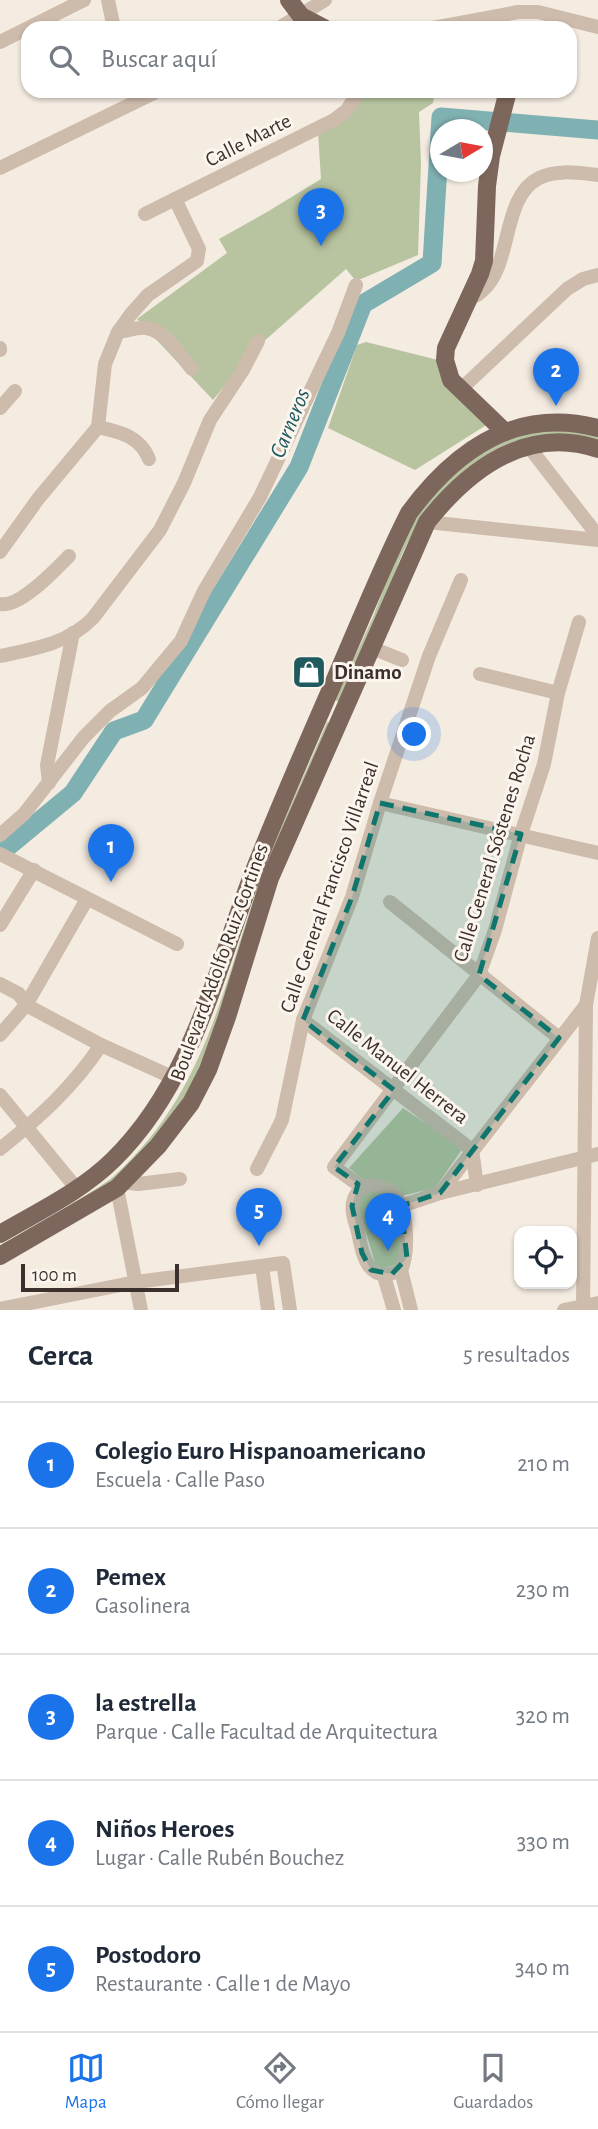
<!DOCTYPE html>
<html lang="es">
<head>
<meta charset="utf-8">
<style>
	:root { --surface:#fff; --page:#f6f6f7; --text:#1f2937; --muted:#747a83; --line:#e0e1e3; --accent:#1a73e8 }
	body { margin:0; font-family:"Alegreya Sans",sans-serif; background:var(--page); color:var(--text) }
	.controls { position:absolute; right:21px; bottom:21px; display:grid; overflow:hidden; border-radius:14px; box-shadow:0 2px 5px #0004 }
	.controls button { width:63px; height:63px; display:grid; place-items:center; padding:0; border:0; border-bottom:2px solid var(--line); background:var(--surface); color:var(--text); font:35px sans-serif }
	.compass { position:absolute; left:430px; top:119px; width:63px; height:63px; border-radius:50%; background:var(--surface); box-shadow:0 2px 5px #0004; rotate:80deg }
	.scale { position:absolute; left:21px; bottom:18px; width:158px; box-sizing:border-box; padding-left:7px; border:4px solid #3b302b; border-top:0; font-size:19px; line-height:24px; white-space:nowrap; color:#3b302b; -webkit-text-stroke:5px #fbf5ee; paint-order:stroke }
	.you { position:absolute; left:415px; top:735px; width:24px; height:24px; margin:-18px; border:5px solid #fff; border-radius:50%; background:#1a73e8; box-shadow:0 0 0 10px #1a73e833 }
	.badge { display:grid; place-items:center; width:46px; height:46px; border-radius:50%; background:var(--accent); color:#fff; font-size:23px; font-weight:700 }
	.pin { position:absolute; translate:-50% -58px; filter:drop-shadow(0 2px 4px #0008) }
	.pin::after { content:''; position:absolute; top:37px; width:24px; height:21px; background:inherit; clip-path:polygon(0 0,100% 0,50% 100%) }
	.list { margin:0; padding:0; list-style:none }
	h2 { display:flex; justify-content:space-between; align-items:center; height:91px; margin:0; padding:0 28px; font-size:30px }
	h2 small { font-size:23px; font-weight:400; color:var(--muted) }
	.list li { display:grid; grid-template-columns:46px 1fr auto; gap:21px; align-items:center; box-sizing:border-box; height:126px; padding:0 28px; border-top:2px solid var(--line) }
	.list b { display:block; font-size:26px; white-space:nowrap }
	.list p { margin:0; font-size:23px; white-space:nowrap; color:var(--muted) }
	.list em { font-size:23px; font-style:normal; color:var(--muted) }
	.icon { flex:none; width:38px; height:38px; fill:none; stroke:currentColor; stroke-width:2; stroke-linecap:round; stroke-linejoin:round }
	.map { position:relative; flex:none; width:598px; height:1310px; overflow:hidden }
	.search { position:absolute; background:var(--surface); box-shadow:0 2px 5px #0004; left:21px; right:21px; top:21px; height:77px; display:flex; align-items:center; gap:18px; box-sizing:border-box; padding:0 24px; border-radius:21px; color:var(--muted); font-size:26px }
	.sheet { height:721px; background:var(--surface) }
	nav { display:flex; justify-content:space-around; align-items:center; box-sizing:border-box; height:98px; border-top:2px solid var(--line); background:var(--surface); font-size:19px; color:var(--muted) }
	nav a { display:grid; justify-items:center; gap:4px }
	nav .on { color:var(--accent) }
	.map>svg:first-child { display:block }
	.green { fill:#b8c4a0 }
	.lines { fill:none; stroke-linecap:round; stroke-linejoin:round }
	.river { stroke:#7fb0b2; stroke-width:19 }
	.minor { stroke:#cdbbac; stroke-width:14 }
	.major { stroke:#7d675c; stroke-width:18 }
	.marked { fill:#0f766e; fill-opacity:0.2; stroke:#0f766e; stroke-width:5; stroke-dasharray:14 9; stroke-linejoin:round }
	.labels { text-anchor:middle; stroke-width:6; stroke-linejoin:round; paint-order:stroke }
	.street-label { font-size:21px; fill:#3b302b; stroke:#fbf5ee }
	.poi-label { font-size:21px; font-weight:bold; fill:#3b302b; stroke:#fbf5ee; text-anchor:start }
	.water-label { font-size:23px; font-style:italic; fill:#1f5a5e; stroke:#fbf5ee }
</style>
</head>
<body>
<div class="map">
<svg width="598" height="1310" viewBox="0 0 598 1310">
	<rect width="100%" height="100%" fill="#f4ebe1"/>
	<!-- green -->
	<g class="green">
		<polygon points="359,91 435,91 433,103 419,112 421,163 418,255 356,281 346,269 253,351 213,400 137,319 227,253 219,239 267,212 321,179 318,132"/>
		<path d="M366 342 438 360C439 389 468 406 488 424L415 470 328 428 357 345Z"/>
		<path d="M539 431H584L598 435V442C571 440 540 434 513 442 467 458 429 503 407 544 395 567 388 595 378 619 367 647 354 675 342 703L335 700 373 617 400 544 427 501 476 454 510 437Z"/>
		<path d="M327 722 333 724 205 1059 184 1098 154 1144 116 1182 0 1251V1245C28 1230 56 1214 83 1197 93 1190 105 1184 114 1176 203 1095 220 997 257 889 277 833 304 777 327 722Z"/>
		<polygon points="403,1108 463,1148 435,1188 401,1196 366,1182 349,1168"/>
		<polygon points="371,1188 389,1196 402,1248 398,1264 381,1269 375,1263 356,1200"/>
	</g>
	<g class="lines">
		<!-- river -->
		<polyline class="river" points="9,846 73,793 114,731 144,720 299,467 363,304 432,263 441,117 598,130"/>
		<!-- minor -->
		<g class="minor">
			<polyline points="108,0 114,28"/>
			<polyline points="279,28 325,0"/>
			<polyline points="433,28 518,12 538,12 598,27"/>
			<polyline points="0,42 84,0"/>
			<polyline points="0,168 158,91"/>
			<polyline points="145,214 334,120 347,110 359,91"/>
			<path d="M468 299C472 297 479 295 482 291 513 265 501 197 539 178 557 169 580 173 598 175"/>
			<path d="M118 332C127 331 137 327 146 328 165 330 181 356 192 369"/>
			<polyline points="0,348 0,350"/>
			<polyline points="460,390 567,289 583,279 598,275"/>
			<polyline points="0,408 15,391"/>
			<path d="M98 427C120 432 140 436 149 459"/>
			<polyline points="529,447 598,536"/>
			<polyline points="427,522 598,540"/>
			<polyline points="0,552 38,499 98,427 105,364 118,332 131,314 148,295 197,261 199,249 175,199"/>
			<path d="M0 604C20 608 55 570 69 556"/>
			<polyline points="372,648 402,660"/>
			<path d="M0 656C33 649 68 644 93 618L160 530 184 483 210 420 243 370 258 341"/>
			<polyline points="480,674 558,693"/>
			<polyline points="49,783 47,765 73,633"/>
			<polyline points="380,803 598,853"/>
			<polyline points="0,835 24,814 84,737 110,711 142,688 181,641 204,591 260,497 338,333 356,285"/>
			<polyline points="0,854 177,944"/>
			<polyline points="390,902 559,1038"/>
			<polyline points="0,925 34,870"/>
			<polyline points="0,984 19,994 26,1005 101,1045 174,1078"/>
			<polyline points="303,1020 472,1150 477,1185"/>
			<polyline points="0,1035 26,1005 87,899"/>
			<polyline points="0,1095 77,1189"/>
			<path d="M0 1149C39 1118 73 1087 101 1045"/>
			<polyline points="257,1169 282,1120 303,1020 352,897 380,803 429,656 461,580"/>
			<polyline points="122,1182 138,1184 180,1179"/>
			<path d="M370 1185C379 1186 389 1187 395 1195 408 1209 409 1254 401 1270 369 1285 363 1258 358 1232 355 1222 350 1209 354 1199 356 1192 362 1188 370 1185Z"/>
			<polyline points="117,1188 141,1310"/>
			<polyline points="363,1188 334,1167 479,975 495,930 521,834 544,764 558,693 579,622"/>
			<polyline points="440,1193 598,1154"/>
			<polyline points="401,1206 440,1193 586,1005"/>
			<polyline points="262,1266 268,1310"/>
			<polyline points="401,1270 411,1310"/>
			<polyline points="384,1276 394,1310"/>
			<polyline points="0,1309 136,1282 283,1263 290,1310"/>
			<polyline points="564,1310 598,1303"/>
			<polyline points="583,1310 586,1005 598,938"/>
		</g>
		<!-- major -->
		<g class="major">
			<polyline points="289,0 301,16 324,28"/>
			<polyline points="505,432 451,380 445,360 446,348 480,274 484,261 487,186 491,156 508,91"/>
			<path d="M0 1234C39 1211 82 1191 114 1159 191 1083 215 974 252 876 278 809 307 743 336 677 360 622 382 566 409 513 456 449 516 407 598 428"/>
			<path d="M0 1256 117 1188 158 1146 191 1103 208 1070 227 1017 270 878 427 522C469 469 527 425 598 449"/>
		</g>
	</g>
	<!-- marked area -->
	<path class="marked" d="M380 803 521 834 479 975 559 1038 440 1193 401 1206 407 1258 392 1274 371 1270 362 1253 352 1206 358 1184 334 1167 394 1090 303 1020 352 897Z"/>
	<!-- icons -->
	<defs>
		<g id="shop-square" transform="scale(1.75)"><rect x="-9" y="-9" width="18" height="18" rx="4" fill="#1f5a5e" stroke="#fbf5ee"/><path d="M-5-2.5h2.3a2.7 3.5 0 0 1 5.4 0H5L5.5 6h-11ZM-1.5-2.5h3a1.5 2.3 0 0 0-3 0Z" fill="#fff"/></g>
	</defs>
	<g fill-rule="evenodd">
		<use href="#shop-square" x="309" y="672"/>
	</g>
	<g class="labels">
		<!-- street labels -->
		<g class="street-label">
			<text transform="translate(248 140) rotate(-27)" y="7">Calle Marte</text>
			<text transform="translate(494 848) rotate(-73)" y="7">Calle General Sóstenes Rocha</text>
			<text transform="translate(329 887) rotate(-71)" y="7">Calle General Francisco Villarreal</text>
			<text transform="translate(219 962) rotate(-70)" y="7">Boulevard Adolfo Ruiz Cortines</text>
			<text transform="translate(398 1066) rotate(38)" y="7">Calle Manuel Herrera</text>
		</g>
		<!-- poi labels -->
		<g class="poi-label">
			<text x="334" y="679">Dinamo</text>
		</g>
		<!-- water labels -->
		<g class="water-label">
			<text transform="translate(289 423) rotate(-68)" y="8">Carneros</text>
		</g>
	</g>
</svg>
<div class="controls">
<button><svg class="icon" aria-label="locate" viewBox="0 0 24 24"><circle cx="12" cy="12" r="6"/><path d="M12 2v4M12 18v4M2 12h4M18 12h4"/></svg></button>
</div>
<svg class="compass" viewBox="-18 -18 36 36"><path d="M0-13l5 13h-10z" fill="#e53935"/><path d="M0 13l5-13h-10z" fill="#747a83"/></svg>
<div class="scale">100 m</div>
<div class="you"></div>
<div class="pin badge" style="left:111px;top:882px">1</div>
<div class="pin badge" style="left:556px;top:406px">2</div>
<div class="pin badge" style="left:321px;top:246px">3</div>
<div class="pin badge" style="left:388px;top:1251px">4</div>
<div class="pin badge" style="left:259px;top:1246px">5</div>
<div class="search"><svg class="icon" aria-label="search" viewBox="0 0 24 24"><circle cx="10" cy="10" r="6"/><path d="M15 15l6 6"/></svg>Buscar aquí</div>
</div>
<section class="sheet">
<h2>Cerca<small>5 resultados</small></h2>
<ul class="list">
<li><span class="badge">1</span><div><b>Colegio Euro Hispanoamericano</b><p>Escuela · Calle Paso</p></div><em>210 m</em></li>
<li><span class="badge">2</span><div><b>Pemex</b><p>Gasolinera</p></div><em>230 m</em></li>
<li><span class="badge">3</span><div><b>la estrella</b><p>Parque · Calle Facultad de Arquitectura</p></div><em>320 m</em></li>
<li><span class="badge">4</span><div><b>Niños Heroes</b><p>Lugar · Calle Rubén Bouchez</p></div><em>330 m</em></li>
<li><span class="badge">5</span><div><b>Postodoro</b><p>Restaurante · Calle 1 de Mayo</p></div><em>340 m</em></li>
</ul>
</section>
<nav>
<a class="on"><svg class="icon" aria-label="map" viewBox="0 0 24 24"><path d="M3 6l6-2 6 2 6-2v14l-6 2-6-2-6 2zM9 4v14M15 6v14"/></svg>Mapa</a>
<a><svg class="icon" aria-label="directions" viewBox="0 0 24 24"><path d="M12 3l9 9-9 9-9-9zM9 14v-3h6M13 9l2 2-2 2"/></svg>Cómo llegar</a>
<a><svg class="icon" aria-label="saved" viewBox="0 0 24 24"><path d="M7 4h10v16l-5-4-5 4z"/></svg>Guardados</a>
</nav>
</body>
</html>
